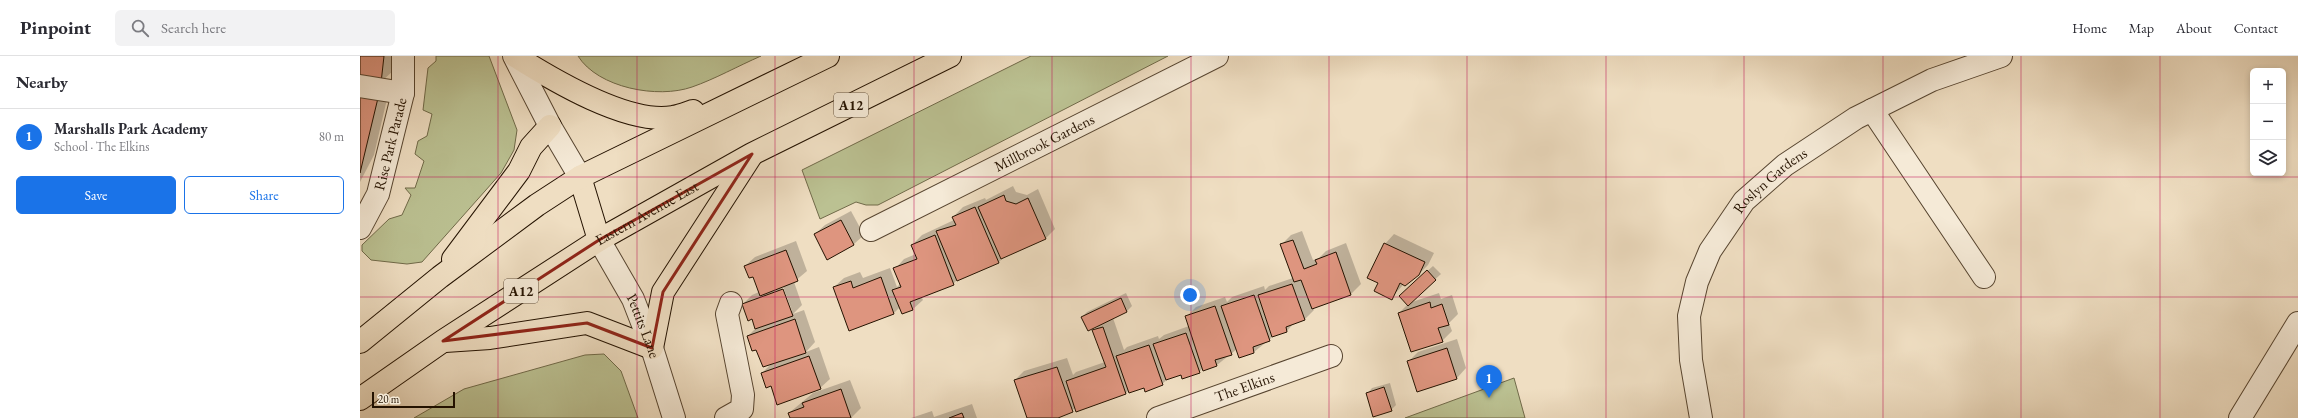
<!DOCTYPE html>
<html lang="en">
<head>
<meta charset="utf-8">
<style>
	:root { --surface:#fff; --page:#f2f2f3; --text:#2b2b33; --muted:#7c7c81; --line:#e1e1e2; --accent:#1a73e8 }
	body { margin:0; font-family:"EB Garamond",serif; background:var(--page); color:var(--text) }
	.controls { position:absolute; right:12px; top:12px; display:grid; overflow:hidden; border-radius:6px; box-shadow:0 2px 6px #0003 }
	.controls button { width:36px; height:36px; display:grid; place-items:center; padding:0; border:0; border-bottom:1px solid var(--line); background:var(--surface); color:var(--text); font:20px sans-serif }
	.scale { position:absolute; left:12px; bottom:10px; width:83px; box-sizing:border-box; padding-left:4px; border:2px solid #241200; border-top:0; font-size:11px; line-height:14px; white-space:nowrap; color:#241200; -webkit-text-stroke:3px #f5ead7; paint-order:stroke }
	.you { position:absolute; left:830px; top:239px; width:14px; height:14px; margin:-10px; border:3px solid #fff; border-radius:50%; background:#1a73e8; box-shadow:0 0 0 6px #1a73e833 }
	.badge { display:grid; place-items:center; width:26px; height:26px; border-radius:50%; background:var(--accent); color:#fff; font-size:13px; font-weight:700 }
	.pin { position:absolute; translate:-50% -33px; filter:drop-shadow(0 1px 2px #0008) }
	.pin::after { content:''; position:absolute; top:21px; width:14px; height:12px; background:inherit; clip-path:polygon(0 0,100% 0,50% 100%) }
	.list { margin:0; padding:0; list-style:none }
	h2 { display:flex; justify-content:space-between; align-items:center; height:52px; margin:0; padding:0 16px; font-size:17px }
	h2 small { font-size:13px; font-weight:400; color:var(--muted) }
	.list li { display:grid; grid-template-columns:26px 1fr auto; gap:12px; align-items:center; box-sizing:border-box; height:56px; padding:0 16px; border-top:1px solid var(--line) }
	.list b { display:block; font-size:15px; white-space:nowrap }
	.list p { margin:0; font-size:13px; white-space:nowrap; color:var(--muted) }
	.list em { font-size:13px; font-style:normal; color:var(--muted) }
	.actions { display:flex; gap:8px; padding:12px 16px }
	.actions a { flex:1; padding:9px 0; border:1px solid var(--accent); border-radius:6px; text-align:center; font-size:14px; color:var(--accent) }
	.actions .main { background:var(--accent); color:#fff }
	.icon { flex:none; width:22px; height:22px; fill:none; stroke:currentColor; stroke-width:2; stroke-linecap:round; stroke-linejoin:round }
	.map { position:relative; flex:none; width:1938px; height:362px; overflow:hidden }
	header { display:flex; align-items:center; gap:24px; box-sizing:border-box; height:56px; padding:0 20px; background:var(--surface); border-bottom:1px solid var(--line) }
	header strong { font-size:19px }
	nav { display:flex; gap:22px; margin-inline-start:auto; font-size:14px }
	.search { width:280px; height:36px; background:var(--page); display:flex; align-items:center; gap:10px; box-sizing:border-box; padding:0 14px; border-radius:6px; color:var(--muted); font-size:15px }
	main { display:flex }
	aside { flex:1; background:var(--surface) }
	.map>svg:first-child { display:block }
	.green { fill:#bbc192; stroke:#706a49 }
	.shadow { fill:#0003; fill-rule:evenodd }
	.building { fill:#de957f; stroke:#241200 }
	.lines { fill:none; stroke-linecap:round; stroke-linejoin:round }
	.minor-casing { stroke:#574530; stroke-width:24 }
	.highway-casing { stroke:#241200; stroke-width:24 }
	.minor { stroke:#f5ead7; stroke-width:22 }
	.highway { stroke:#efdec2; stroke-width:22 }
	.marked { fill:none; stroke:#8f2418; stroke-width:3; stroke-linejoin:round }
	.grid { fill:none; stroke:#c2185b; stroke-width:1; stroke-opacity:0.55 }
	.labels { text-anchor:middle; stroke-width:3.5; stroke-linejoin:round; paint-order:stroke }
	.shield { fill:#f5ead7; stroke:#635340; stroke-width:1 }
	.shield-label { font-size:14px; font-weight:bold; fill:#241200 }
	.street-label { font-size:15px; fill:#241200; stroke:#f5ead7 }
</style>
</head>
<body>
<header>
<strong>Pinpoint</strong>
<div class="search"><svg class="icon" aria-label="search" viewBox="0 0 24 24"><circle cx="10" cy="10" r="6"/><path d="M15 15l6 6"/></svg>Search here</div>
<nav><a>Home</a><a>Map</a><a>About</a><a>Contact</a></nav>
</header>
<main>
<aside>
<h2>Nearby<small></small></h2>
<ul class="list">
<li><span class="badge">1</span><div><b>Marshalls Park Academy</b><p>School · The Elkins</p></div><em>80 m</em></li>
</ul>
<div class="actions"><a class="main">Save</a><a>Share</a></div>
</aside>
<div class="map">
<svg width="1938" height="362" viewBox="0 0 1938 362">
	<rect width="100%" height="100%" fill="#efdec2"/>
	<filter id="stains"><feTurbulence type="fractalNoise" baseFrequency=".005" numOctaves="4"/><feColorMatrix values="0 0 0 0 .2 0 0 0 0 .09 0 0 0 0 .02 0 0 0 .5 -.17"/></filter>
	<radialGradient id="worn" r=".72"><stop offset=".6" stop-color="#630" stop-opacity="0"/><stop offset="1" stop-color="#630" stop-opacity=".3"/></radialGradient>
	<!-- green -->
	<g class="green">
		<polygon points="76,0 129,0 157,74 154,94 141,117 62,206 47,208 11,204 2,195 2,189 29,163 42,159 51,139 45,132 55,132 64,105 55,98 58,85 67,80 72,58 63,54 68,12 76,5"/>
		<path d="M218 0H401C378 10 355 23 332 31 298 43 238 32 218 0Z"/>
		<polygon points="671,0 808,0 518,149 506,149 496,146 460,163 442,114"/>
		<polygon points="244,298 261,315 278,362 54,362 104,333 225,299"/>
		<polygon points="1154,322 1165,362 1045,362"/>
	</g>
	<!-- shadow -->
	<g class="shadow">
		<polygon points="0,0 35,0 34,14 21,26 30,30 14,99 0,126"/>
		<polygon points="653,130 656,136 667,139 678,133 695,173 686,182 645,200 638,207 597,224 593,228 561,240 563,244 553,253 542,257 540,251 534,257 490,273 474,231 484,222 500,216 503,222 530,212 537,231 541,227 535,213 544,203 556,198 552,189 562,179 594,164 593,161 603,151 625,142 626,144"/>
		<polygon points="491,155 504,179 494,188 467,202 455,178 465,169"/>
		<polygon points="942,175 953,204 959,202 966,195 986,187 1001,228 991,238 953,252 954,254 944,264 934,267 927,275 915,279 894,296 879,301 877,293 857,309 843,312 839,316 821,318 808,323 802,328 769,334 766,337 717,354 716,352 695,362 668,362 655,324 664,315 707,302 713,319 716,316 745,306 733,275 740,268 722,261 727,256 766,237 772,250 767,255 753,262 764,294 767,291 798,280 799,283 804,279 829,270 826,261 836,251 865,241 867,246 872,241 904,230 905,234 909,230 933,222 921,189 931,179"/>
		<polygon points="1034,178 1074,197 1068,209 1058,219 1044,228 1031,242 1019,227 1025,188"/>
		<path d="M436 185 447 215 434 226 442 249 433 258 444 254 455 286 446 296 459 291 470 323 460 332 411 329 402 317 412 307 388 280 396 272 393 262 383 248 392 239 399 236 393 220 385 210 395 201ZM422 228 432 255H430L421 229Z"/>
		<polygon points="1073,210 1081,218 1049,247 1079,237 1081,243 1092,239 1098,258 1089,267 1092,275 1082,285 1039,257 1048,248 1045,235"/>
		<polygon points="1097,283 1106,312 1097,322 1058,335 1048,306 1058,296"/>
		<polygon points="490,324 501,352 491,362 431,362 429,357 453,337"/>
		<polygon points="1030,327 1036,349 1031,354 1007,338 1012,332"/>
		<polygon points="612,348 617,362 551,362 572,355 574,361"/>
	</g>
	<!-- building -->
	<g class="building">
		<polygon points="0,0 24,0 21,27 0,26"/>
		<polygon points="0,40 18,42 0,117"/>
		<polygon points="644,139 646,145 656,148 668,142 686,183 641,203 618,151"/>
		<polygon points="615,151 639,207 597,225 576,175 596,169 592,161"/>
		<polygon points="481,164 494,189 467,204 454,178"/>
		<polygon points="575,179 594,229 550,246 553,254 542,258 532,234 541,231 533,212 557,203 551,189"/>
		<polygon points="933,184 944,213 957,208 955,204 976,196 991,239 952,253 941,224 934,226 920,188"/>
		<polygon points="1024,187 1065,206 1059,219 1045,230 1040,227 1032,244 1014,235 1018,227 1007,222"/>
		<polygon points="426,194 438,225 400,240 393,221 389,222 384,210"/>
		<polygon points="1067,214 1076,224 1048,250 1039,240"/>
		<polygon points="521,221 534,258 489,275 473,231 491,225 493,232"/>
		<polygon points="932,228 945,264 926,271 927,276 912,281 898,239"/>
		<polygon points="423,233 433,260 395,273 392,263 388,265 382,248"/>
		<polygon points="894,239 910,285 893,291 894,297 879,302 861,250"/>
		<polygon points="761,242 767,256 728,275 721,261"/>
		<polygon points="1070,246 1071,252 1082,248 1089,269 1078,272 1083,286 1051,296 1038,257"/>
		<polygon points="855,250 872,299 855,304 857,310 843,315 825,260"/>
		<polygon points="435,263 446,297 403,311 396,294 392,295 387,280"/>
		<polygon points="743,271 766,338 716,356 706,325 746,311 732,274"/>
		<polygon points="826,277 840,317 822,323 821,319 806,324 793,288"/>
		<polygon points="789,289 803,329 785,336 784,332 769,337 756,300"/>
		<polygon points="1087,292 1097,323 1057,336 1047,305"/>
		<polygon points="449,300 461,333 417,349 411,330 406,332 401,317"/>
		<polygon points="697,311 713,356 698,362 667,362 654,324"/>
		<polygon points="1024,331 1032,355 1013,361 1006,337"/>
		<polygon points="481,333 491,362 430,362 428,357 444,351 442,347"/>
		<polygon points="602,357 604,362 589,362"/>
	</g>
	<g class="lines">
		<!-- minor casing -->
		<g class="minor-casing">
			<g id="minor">
				<polyline points="154,0 190,70 220,121"/>
				<polyline points="0,30 43,37"/>
				<polyline points="1512,54 1624,221"/>
				<path id="s1" d="M0 172 18 138 43 37V0"/>
				<path id="s2" d="M511 174 857 0"/>
				<path id="s3" d="M239 184 273 243 292 292 314 362"/>
				<polyline points="366,362 382,353 383,339 367,258 371,247"/>
				<path id="s4" d="M798 362 971 300"/>
				<path id="s5" d="M1341 362 1331 304 1329 260 1337 226 1350 195 1384 145 1425 109 1496 62 1572 24 1641 0"/>
				<polyline points="1880,362 1938,267"/>
			</g>
		</g>
		<!-- highway casing -->
		<g class="highway-casing">
			<g id="highway">
				<path d="M155 0C193 24 268 69 313 61 320 60 327 57 333 55"/>
				<polyline points="220,121 239,184"/>
				<polyline points="93,203 159,115 171,91 190,70"/>
				<polyline points="85,285 130,282 227,267 292,292 303,236 391,100"/>
				<polyline points="0,286 80,221 177,149 220,121 468,0"/>
				<path id="s6" d="M0 343 83 285 239 184 392 98 590 0"/>
			</g>
		</g>
		<!-- minor -->
		<use href="#minor" class="minor"/>
		<!-- highway -->
		<use href="#highway" class="highway"/>
	</g>
	<!-- marked area -->
	<path class="marked" d="M392 98 303 236 292 292 227 267 83 285 239 184Z"/>
	<!-- grid -->
	<path class="grid" d="M138 0V362M277 0V362M415 0V362M554 0V362M692 0V362M831 0V362M969 0V362M1107 0V362M1246 0V362M1384 0V362M1523 0V362M1661 0V362M1800 0V362M0 121H1938M0 241H1938"/>
	<g class="labels">
		<!-- shield labels -->
		<g class="shield">
			<rect x="474" y="37" width="34" height="24" rx="3"/>
			<rect x="144" y="223" width="34" height="24" rx="3"/>
		</g>
		<g class="shield-label">
			<text x="491" y="54">A12</text>
			<text x="161" y="240">A12</text>
		</g>
		<!-- street labels -->
		<g class="street-label">
			<text dy="5" stroke="none"><textPath href="#s2" startOffset="194">Millbrook Gardens</textPath></text>
			<text dy="5" stroke="none"><textPath href="#s1" startOffset="90">Rise Park Parade</textPath></text>
			<text dy="5" stroke="none"><textPath href="#s5" startOffset="265">Roslyn Gardens</textPath></text>
			<text dy="5" stroke="none"><textPath href="#s6" startOffset="342">Eastern Avenue East</textPath></text>
			<text dy="5" stroke="none"><textPath href="#s3" startOffset="97">Pettits Lane</textPath></text>
			<text dy="5" stroke="none"><textPath href="#s4" startOffset="92">The Elkins</textPath></text>
		</g>
	</g>
	<rect width="100%" height="100%" filter="url(#stains)"/>
	<rect width="100%" height="100%" fill="url(#worn)"/>
</svg>
<div class="controls">
<button>+</button>
<button>−</button>
<button><svg class="icon" aria-label="layers" viewBox="0 0 24 24"><path d="M12 4l9 5-9 5-9-5zM3 14l9 5 9-5"/></svg></button>
</div>
<div class="scale">20 m</div>
<div class="you"></div>
<div class="pin badge" style="left:1129px;top:342px">1</div>
</div>
</main>
</body>
</html>
